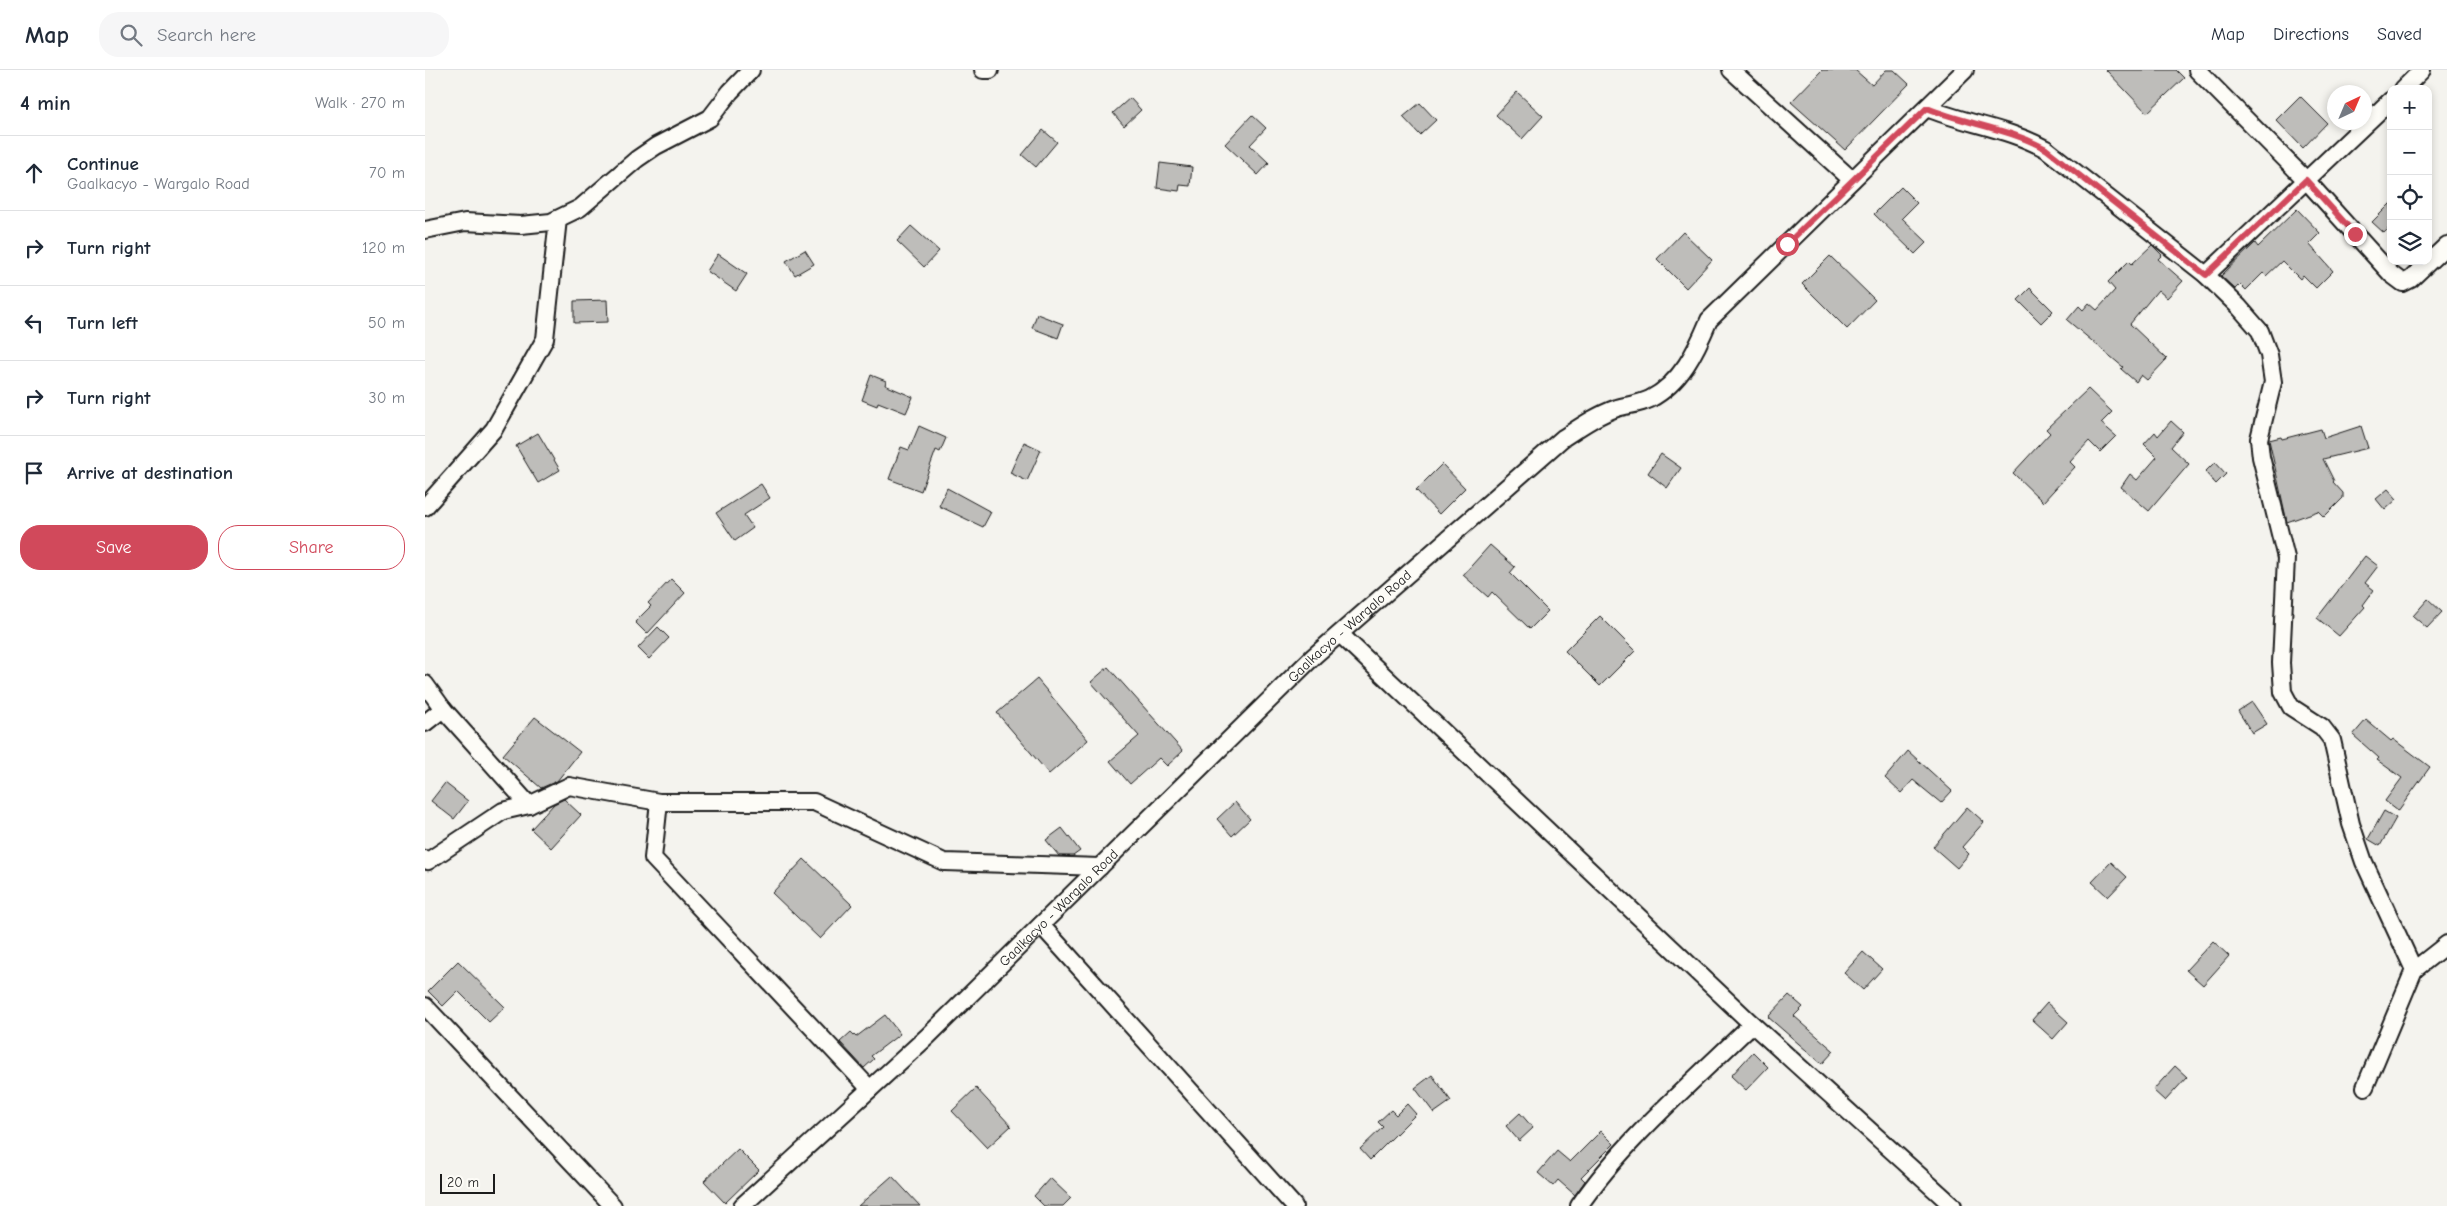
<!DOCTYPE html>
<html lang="en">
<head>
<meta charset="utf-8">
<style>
	:root { --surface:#fff; --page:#f6f6f7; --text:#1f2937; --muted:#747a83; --line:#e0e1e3; --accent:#d1495b }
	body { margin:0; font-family:"Comic Neue",sans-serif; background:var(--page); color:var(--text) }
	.controls { position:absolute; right:15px; top:15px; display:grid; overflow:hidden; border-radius:10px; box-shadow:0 2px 8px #0003 }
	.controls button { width:45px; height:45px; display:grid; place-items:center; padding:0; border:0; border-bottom:1px solid var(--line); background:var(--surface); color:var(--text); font:25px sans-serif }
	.compass { position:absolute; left:1902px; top:15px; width:45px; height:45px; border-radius:50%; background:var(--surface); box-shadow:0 2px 8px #0003; rotate:44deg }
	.scale { position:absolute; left:15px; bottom:12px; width:55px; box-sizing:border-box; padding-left:5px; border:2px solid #1c1c1c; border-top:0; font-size:14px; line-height:18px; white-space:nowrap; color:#1c1c1c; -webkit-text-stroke:4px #fdfcf7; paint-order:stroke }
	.stop { position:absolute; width:15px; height:15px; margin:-11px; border:4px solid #d1495b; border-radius:50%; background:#fff }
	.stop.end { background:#d1495b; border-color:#fff; box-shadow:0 1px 5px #0008 }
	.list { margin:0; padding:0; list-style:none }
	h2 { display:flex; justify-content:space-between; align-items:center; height:65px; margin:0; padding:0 20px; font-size:21px }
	h2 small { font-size:16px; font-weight:400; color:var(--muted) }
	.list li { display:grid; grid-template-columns:32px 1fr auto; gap:15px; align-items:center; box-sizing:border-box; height:75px; padding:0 20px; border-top:1px solid var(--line) }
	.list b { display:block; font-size:19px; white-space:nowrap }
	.list p { margin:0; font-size:16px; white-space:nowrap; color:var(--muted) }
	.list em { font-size:16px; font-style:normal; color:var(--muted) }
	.actions { display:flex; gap:10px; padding:15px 20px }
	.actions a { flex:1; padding:11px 0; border:1px solid var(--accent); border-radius:20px; text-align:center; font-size:18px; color:var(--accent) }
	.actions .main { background:var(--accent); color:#fff }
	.icon { flex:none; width:28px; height:28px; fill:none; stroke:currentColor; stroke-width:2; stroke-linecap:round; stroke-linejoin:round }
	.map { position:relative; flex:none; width:2022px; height:1136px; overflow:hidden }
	header { display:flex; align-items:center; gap:30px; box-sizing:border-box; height:70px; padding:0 25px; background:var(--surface); border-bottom:1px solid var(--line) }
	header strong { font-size:24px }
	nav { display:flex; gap:28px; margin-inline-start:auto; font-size:18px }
	.search { width:350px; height:45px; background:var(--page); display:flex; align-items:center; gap:12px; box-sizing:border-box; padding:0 18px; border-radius:20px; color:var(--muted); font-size:19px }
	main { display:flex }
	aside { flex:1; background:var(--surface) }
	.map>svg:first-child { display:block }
	.building { fill:#bebdba; stroke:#1c1c1c }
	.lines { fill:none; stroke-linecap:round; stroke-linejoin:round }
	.street-casing { stroke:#1c1c1c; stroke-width:20 }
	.street { stroke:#fdfcf7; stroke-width:16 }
	.route { stroke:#d1495b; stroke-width:6 }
	.labels { text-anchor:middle; stroke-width:4.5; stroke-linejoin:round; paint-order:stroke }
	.street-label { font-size:14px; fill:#1c1c1c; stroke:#fdfcf7 }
</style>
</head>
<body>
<header>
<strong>Map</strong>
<div class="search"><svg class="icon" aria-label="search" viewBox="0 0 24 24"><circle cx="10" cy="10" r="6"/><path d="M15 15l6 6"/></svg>Search here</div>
<nav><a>Map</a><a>Directions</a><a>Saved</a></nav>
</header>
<main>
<aside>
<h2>4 min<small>Walk · 270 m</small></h2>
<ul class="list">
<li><svg class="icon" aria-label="ahead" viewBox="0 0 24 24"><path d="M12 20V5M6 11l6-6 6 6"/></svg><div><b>Continue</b><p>Gaalkacyo - Wargalo Road</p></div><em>70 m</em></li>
<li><svg class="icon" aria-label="right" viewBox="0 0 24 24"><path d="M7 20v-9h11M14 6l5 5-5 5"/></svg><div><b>Turn right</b></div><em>120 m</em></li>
<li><svg class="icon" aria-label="left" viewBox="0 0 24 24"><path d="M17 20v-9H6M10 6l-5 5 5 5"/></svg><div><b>Turn left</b></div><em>50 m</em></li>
<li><svg class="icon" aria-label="right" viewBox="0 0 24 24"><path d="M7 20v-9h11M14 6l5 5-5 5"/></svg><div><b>Turn right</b></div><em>30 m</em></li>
<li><svg class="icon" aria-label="arrive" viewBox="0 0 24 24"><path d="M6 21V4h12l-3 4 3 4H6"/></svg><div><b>Arrive at destination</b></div></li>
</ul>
<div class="actions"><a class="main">Save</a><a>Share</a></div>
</aside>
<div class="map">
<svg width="2022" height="1136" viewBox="0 0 2022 1136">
	<rect width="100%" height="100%" fill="#f4f3ee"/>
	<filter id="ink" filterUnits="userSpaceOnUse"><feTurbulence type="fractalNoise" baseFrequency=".02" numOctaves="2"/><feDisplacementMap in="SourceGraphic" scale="10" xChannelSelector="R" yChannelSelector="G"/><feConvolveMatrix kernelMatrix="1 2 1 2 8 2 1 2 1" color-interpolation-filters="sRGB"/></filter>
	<g filter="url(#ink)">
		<!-- building -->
		<g class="building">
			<polygon points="1397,0 1430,0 1447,15 1461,0 1469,0 1484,14 1420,80 1366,32"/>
			<polygon points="1681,0 1751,0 1759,8 1722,43"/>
			<polygon points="1092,22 1118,46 1097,69 1071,45"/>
			<polygon points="1875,26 1902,53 1878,78 1851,50"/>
			<polygon points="705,28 716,40 699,56 688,43"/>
			<polygon points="995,33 1011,50 995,65 978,47"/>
			<polygon points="827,45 841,58 825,75 844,93 833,105 800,74"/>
			<polygon points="618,60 632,72 611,97 597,85"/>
			<polygon points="735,93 767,97 765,116 755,115 754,121 732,118"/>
			<polygon points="1476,117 1492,133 1477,148 1502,172 1490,184 1449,144"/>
			<polygon points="1966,133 1966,156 1959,163 1947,152"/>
			<polygon points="1872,139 1895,163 1884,174 1908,201 1891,218 1878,205 1875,209 1857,191 1841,206 1838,203 1821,220 1815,214 1810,219 1796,206 1830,173 1833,177"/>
			<polygon points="486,156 514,181 499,197 472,171"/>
			<polygon points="1258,162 1287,190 1261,218 1232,189"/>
			<polygon points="1727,175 1737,185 1733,189 1758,211 1742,228 1733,220 1705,254 1742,289 1722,310 1716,305 1711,312 1696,299 1698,297 1642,250 1654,236 1658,240 1664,233 1672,240 1690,220 1683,212 1704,191 1707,194"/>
			<polygon points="380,180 389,194 370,205 361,191"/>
			<polygon points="293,184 322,204 311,221 282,201"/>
			<polygon points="1405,186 1450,230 1422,259 1377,214"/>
			<polygon points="1605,218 1628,241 1616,253 1593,230"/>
			<polygon points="182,230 183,252 149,253 149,231"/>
			<polygon points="612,244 638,254 633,268 607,258"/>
			<polygon points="446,305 461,311 460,315 488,327 481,343 453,332 452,336 437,330"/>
			<polygon points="1663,319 1687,342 1676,353 1691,366 1675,382 1664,371 1645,392 1650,397 1618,432 1588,403 1625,363 1621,359"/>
			<polygon points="1746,351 1758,362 1746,377 1764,394 1724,441 1696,417 1705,404 1712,410 1732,387 1719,374 1730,362 1733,366"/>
			<polygon points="494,356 521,368 515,382 511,380 496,421 464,409 476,377 484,380"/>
			<polygon points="1936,356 1943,378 1898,389 1909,411 1908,412 1918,423 1918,428 1899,447 1893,441 1862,452 1844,370 1856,367 1857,369 1896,359 1899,368"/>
			<polygon points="113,363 135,400 113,413 91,376"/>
			<polygon points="599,372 616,380 602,411 585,403"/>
			<polygon points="1236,384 1256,398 1242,418 1223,403"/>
			<polygon points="1790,392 1801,404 1791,414 1780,402"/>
			<polygon points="1017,394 1040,418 1014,444 991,420"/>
			<polygon points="336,414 345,428 319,445 328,458 310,471 291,443"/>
			<polygon points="522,418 566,442 558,457 514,436"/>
			<polygon points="1963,419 1972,429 1960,440 1951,429"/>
			<polygon points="1065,475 1090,497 1085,503 1123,541 1105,559 1067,522 1063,527 1038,505"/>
			<polygon points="1940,486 1953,496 1940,513 1949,520 1938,535 1940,537 1914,566 1892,548"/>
			<polygon points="246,509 260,523 222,564 210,552 226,536 223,533"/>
			<polygon points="2003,529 2017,542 2002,558 1988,546"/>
			<polygon points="1175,546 1210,581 1175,616 1140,581"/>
			<polygon points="233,557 244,568 224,589 213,578"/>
			<polygon points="683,597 758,681 742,696 734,688 705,714 685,691 714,666 666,612"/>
			<polygon points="612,609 663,670 624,704 572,643"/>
			<polygon points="1827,632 1842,654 1827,663 1813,641"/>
			<polygon points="110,647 155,682 132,711 116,718 78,685"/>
			<polygon points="1941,650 1966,671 1968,669 2005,697 1973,741 1960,731 1977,708 1952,690 1954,688 1928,665"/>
			<polygon points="1483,681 1527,721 1516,733 1488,710 1476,723 1460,708"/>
			<polygon points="20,713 43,731 29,749 6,731"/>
			<polygon points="139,729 156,745 126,778 106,759 129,734"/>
			<polygon points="810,732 825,749 807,766 792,749"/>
			<polygon points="1542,737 1559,752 1537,777 1544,784 1532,798 1508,777"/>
			<polygon points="1959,741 1971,748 1955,776 1943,769"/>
			<polygon points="637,758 655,781 648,786 634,786 621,770"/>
			<polygon points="379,789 427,835 395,869 347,823"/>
			<polygon points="1686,792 1702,807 1683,827 1667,812"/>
			<polygon points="1788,871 1804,886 1778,915 1761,900"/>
			<polygon points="1438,882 1457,899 1438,920 1419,903"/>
			<polygon points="33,891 80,937 64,952 33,921 18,936 3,921"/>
			<polygon points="1364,925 1378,937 1369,946 1409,981 1397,994 1343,947"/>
			<polygon points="1622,933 1643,952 1628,969 1607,950"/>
			<polygon points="460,945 475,964 446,986 449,989 439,998 415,972 426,962 431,967"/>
			<polygon points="1328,982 1343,997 1321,1020 1306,1006"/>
			<polygon points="1750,996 1762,1007 1740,1031 1728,1020"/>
			<polygon points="1007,1005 1026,1031 1009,1043 990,1018"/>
			<polygon points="551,1018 586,1056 562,1078 527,1041"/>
			<polygon points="982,1034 991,1044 945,1090 935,1079 958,1057 953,1052 966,1040 971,1045"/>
			<polygon points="1095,1043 1108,1058 1094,1071 1081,1056"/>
			<polygon points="1176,1061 1189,1074 1156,1107 1160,1111 1150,1125 1133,1110 1128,1116 1113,1103 1132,1081 1145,1092"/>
			<polygon points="313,1079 334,1100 300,1133 279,1111"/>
			<polygon points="467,1106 495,1136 433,1136"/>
			<polygon points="625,1108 646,1128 638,1136 619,1136 609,1126"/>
		</g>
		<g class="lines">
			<!-- street casing -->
			<g class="street-casing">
				<g id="street">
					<polyline points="558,0 565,0"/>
					<polyline points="1306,0 1427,110"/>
					<polyline points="1772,0 1881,110 1966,204 1978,213 1986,209 2022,175"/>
					<polyline points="1978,19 1997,0"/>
					<path d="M1502 38C1541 54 1583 58 1621 79L1781 205 1814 237 1835 261 1844 285 1848 312 1834 369 1836 387 1861 488 1856 593 1858 622 1866 637 1897 657 1907 670 1926 754 1939 792 1989 900"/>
					<polyline points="0,160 40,152 96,155 126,152 155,138 212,89 231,76 285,48 305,22 326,0"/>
					<polyline points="1781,205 1966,30"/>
					<polyline points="0,437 69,359 120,269 133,149"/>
					<polyline points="915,564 1327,954 1528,1136"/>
					<polyline points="0,614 18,639 104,735"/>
					<polyline points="0,653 18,639"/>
					<polyline points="234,732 228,788 445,1019"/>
					<polyline points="0,789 3,791 78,741 104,735 144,716 234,732 389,732 519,792 675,797"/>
					<polyline points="616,855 869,1136"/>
					<polyline points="0,936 188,1136"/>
					<polyline points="1940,1017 1989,900 2022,874"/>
					<path id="s1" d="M317 1136 503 966 889 586 1138 368C1155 357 1172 345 1192 338 1202 335 1215 334 1225 329 1256 313 1271 281 1284 250L1540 0"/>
					<path d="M1154 1136C1199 1070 1270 1010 1327 954"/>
				</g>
			</g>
			<!-- street -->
			<use href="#street" class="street"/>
		</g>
	</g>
	<g class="lines" filter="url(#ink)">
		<!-- route -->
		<path class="route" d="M1362 174 1502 38C1541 54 1583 58 1621 79L1781 205 1881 110 1930 164"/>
	</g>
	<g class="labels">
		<!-- street labels -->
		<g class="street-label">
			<text dy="5" stroke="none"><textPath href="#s1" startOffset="840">Gaalkacyo - Wargalo Road</textPath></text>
			<text dy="5" stroke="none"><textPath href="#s1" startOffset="435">Gaalkacyo - Wargalo Road</textPath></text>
		</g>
	</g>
</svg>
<div class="controls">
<button>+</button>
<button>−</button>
<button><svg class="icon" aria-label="locate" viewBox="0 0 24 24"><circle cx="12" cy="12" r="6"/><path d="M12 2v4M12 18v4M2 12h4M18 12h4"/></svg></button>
<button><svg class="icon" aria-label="layers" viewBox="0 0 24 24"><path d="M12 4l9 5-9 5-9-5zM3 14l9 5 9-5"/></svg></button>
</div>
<svg class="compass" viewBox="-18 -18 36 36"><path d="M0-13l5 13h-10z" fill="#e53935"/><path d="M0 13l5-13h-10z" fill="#747a83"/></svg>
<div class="scale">20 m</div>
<div class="stop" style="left:1362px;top:174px"></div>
<div class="stop end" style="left:1930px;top:164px"></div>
</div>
</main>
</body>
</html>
